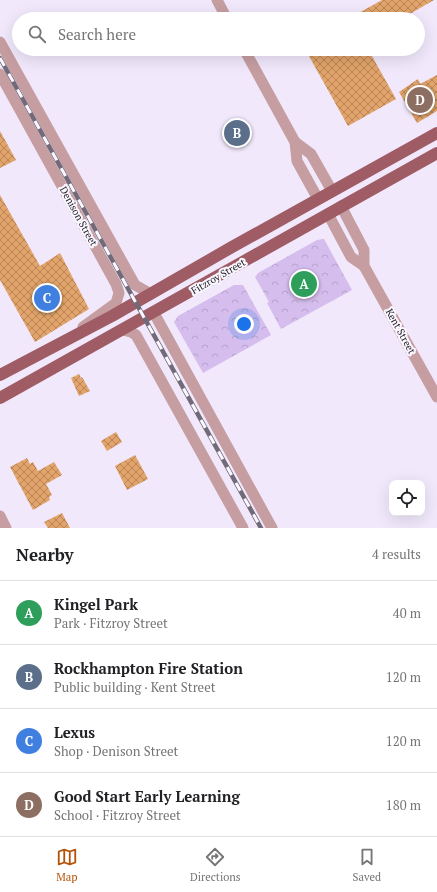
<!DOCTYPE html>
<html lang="en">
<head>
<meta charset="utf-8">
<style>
	:root { --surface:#fff; --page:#f6f6f6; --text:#202124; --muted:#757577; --line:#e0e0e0; --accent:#b45309 }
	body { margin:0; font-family:"PT Serif",serif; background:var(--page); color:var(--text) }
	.controls { position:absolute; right:12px; bottom:12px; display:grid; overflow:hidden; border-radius:8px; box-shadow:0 4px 16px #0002 }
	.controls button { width:36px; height:36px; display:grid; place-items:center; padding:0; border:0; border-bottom:1px solid var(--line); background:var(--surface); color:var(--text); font:20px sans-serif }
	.you { position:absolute; left:244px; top:324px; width:14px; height:14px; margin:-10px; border:3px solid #fff; border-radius:50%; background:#1a73e8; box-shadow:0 0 0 6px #1a73e833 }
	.badge { display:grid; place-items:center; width:26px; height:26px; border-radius:50%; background:var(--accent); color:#fff; font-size:13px; font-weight:700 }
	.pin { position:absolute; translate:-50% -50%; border:2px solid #fff; box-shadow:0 1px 4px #0006 }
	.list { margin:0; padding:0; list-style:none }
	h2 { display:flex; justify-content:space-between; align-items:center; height:52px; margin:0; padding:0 16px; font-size:17px }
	h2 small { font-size:13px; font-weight:400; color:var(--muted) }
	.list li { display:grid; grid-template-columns:26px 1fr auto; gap:12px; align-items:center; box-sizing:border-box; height:64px; padding:0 16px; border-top:1px solid var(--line) }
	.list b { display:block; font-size:15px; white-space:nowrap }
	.list p { margin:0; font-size:13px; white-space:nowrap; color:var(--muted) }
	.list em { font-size:13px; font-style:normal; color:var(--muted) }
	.icon { flex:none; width:22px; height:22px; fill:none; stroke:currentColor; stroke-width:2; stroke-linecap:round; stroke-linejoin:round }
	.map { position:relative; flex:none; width:437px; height:528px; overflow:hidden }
	.search { position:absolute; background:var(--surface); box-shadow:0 4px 16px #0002; left:12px; right:12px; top:12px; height:44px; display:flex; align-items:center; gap:10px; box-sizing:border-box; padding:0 14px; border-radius:22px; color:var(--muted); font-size:15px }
	.sheet { height:308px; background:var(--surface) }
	nav { display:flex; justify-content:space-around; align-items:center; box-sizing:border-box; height:56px; border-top:1px solid var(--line); background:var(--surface); font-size:11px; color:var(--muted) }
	nav a { display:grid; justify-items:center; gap:2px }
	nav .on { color:var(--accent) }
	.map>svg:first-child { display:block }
	.park { fill:url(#park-crowns) }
	.building { fill:url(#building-cross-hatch) }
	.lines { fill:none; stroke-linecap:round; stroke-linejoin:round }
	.minor { stroke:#c69ea2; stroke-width:11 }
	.primary { stroke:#9f5c65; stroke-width:12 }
	.rail-casing { stroke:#716a78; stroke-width:4.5 }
	.rail { stroke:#fbf8ff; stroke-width:3; stroke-dasharray:9; stroke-linecap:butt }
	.labels { text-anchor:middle; stroke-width:4; stroke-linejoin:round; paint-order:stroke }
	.street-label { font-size:10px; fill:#26212c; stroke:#fbf8ff }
</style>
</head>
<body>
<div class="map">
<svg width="437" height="528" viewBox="0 0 437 528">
	<defs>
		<pattern id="park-crowns" width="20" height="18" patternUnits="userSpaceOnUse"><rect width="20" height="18" fill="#d5beee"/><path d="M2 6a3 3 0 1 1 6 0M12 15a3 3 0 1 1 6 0" fill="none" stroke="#b7a3cc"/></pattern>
		<pattern id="building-cross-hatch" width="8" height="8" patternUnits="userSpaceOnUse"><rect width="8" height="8" fill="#e2a46a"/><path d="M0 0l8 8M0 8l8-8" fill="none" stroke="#b78557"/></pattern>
	</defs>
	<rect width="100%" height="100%" fill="#f1e8fc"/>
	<!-- park -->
	<g class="park">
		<polygon points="324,239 352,290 281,329 267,303 269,302 255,277 258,273 317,240"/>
		<polygon points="234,285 243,285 271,335 203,373 174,322 178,316"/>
	</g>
	<!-- building -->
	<g class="building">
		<polygon points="382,0 434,0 401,19 348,19"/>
		<polygon points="305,49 368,49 396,99 348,126"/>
		<polygon points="437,75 437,111 417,123 399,92 418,79 420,84"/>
		<polygon points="0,131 16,160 0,168"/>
		<polygon points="0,195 40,266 60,253 89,309 35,342 0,280"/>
		<polygon points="79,374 81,378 82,377 90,391 79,396 71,378"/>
		<polygon points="116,432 122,442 107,451 101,441"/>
		<polygon points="135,455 148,479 127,490 115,466"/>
		<polygon points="27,458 30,464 33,462 38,471 54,462 62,475 46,484 52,495 49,497 50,500 33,510 10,467"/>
		<polygon points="62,513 70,528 48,528 44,522"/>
	</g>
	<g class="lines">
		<!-- minor -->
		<g class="minor">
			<polyline points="217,0 227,19"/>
			<polyline points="0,42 135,285 151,294"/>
			<polyline points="244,49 295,142 297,161 318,199"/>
			<polyline points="0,74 116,284 119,293 116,303 83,327"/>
			<polyline points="295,142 311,154 332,191"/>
			<polyline points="341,206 364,250 364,266 437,397"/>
			<polyline points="328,214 351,257 364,266"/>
			<polyline points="154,313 272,528"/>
			<polyline points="122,330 131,332 136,335 243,528"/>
			<polyline points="0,516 6,528"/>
		</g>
		<!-- primary -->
		<g class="primary">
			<polyline points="0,375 112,316 232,247 437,133"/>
			<polyline points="0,398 437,153"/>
		</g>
		<!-- rail casing -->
		<g class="rail-casing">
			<polyline id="rail" points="0,58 261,528"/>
		</g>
		<!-- rail -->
		<use href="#rail" class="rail"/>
	</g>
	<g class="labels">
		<!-- street labels -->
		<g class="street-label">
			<text transform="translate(79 216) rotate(61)" y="4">Denison Street</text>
			<text transform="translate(218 276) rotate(-30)" y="4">Fitzroy Street</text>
			<text transform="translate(401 331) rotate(61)" y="4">Kent Street</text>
		</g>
	</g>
</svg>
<div class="controls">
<button><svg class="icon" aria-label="locate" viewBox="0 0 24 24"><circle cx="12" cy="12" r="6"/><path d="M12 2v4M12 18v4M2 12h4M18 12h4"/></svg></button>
</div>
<div class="you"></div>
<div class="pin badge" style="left:304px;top:284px;background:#2e9e5b">A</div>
<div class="pin badge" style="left:237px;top:133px;background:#5c6f8a">B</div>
<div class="pin badge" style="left:47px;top:298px;background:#3f7fe0">C</div>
<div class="pin badge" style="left:420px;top:100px;background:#8d6e63">D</div>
<div class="search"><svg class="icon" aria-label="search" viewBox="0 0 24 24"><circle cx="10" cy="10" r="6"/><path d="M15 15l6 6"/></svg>Search here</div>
</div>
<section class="sheet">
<h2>Nearby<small>4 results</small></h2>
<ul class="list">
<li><span class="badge" style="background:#2e9e5b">A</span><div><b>Kingel Park</b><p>Park · Fitzroy Street</p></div><em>40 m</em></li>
<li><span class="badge" style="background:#5c6f8a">B</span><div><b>Rockhampton Fire Station</b><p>Public building · Kent Street</p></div><em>120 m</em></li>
<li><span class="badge" style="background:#3f7fe0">C</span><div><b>Lexus</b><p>Shop · Denison Street</p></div><em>120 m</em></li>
<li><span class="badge" style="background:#8d6e63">D</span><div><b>Good Start Early Learning</b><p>School · Fitzroy Street</p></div><em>180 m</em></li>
</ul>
</section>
<nav>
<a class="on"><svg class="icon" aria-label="map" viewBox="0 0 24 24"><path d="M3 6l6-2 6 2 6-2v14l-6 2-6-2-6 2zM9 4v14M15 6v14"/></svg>Map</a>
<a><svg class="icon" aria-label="directions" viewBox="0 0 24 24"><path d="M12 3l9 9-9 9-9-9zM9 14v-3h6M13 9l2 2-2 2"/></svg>Directions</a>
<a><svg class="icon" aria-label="saved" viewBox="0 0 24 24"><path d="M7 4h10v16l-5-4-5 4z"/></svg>Saved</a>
</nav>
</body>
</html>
